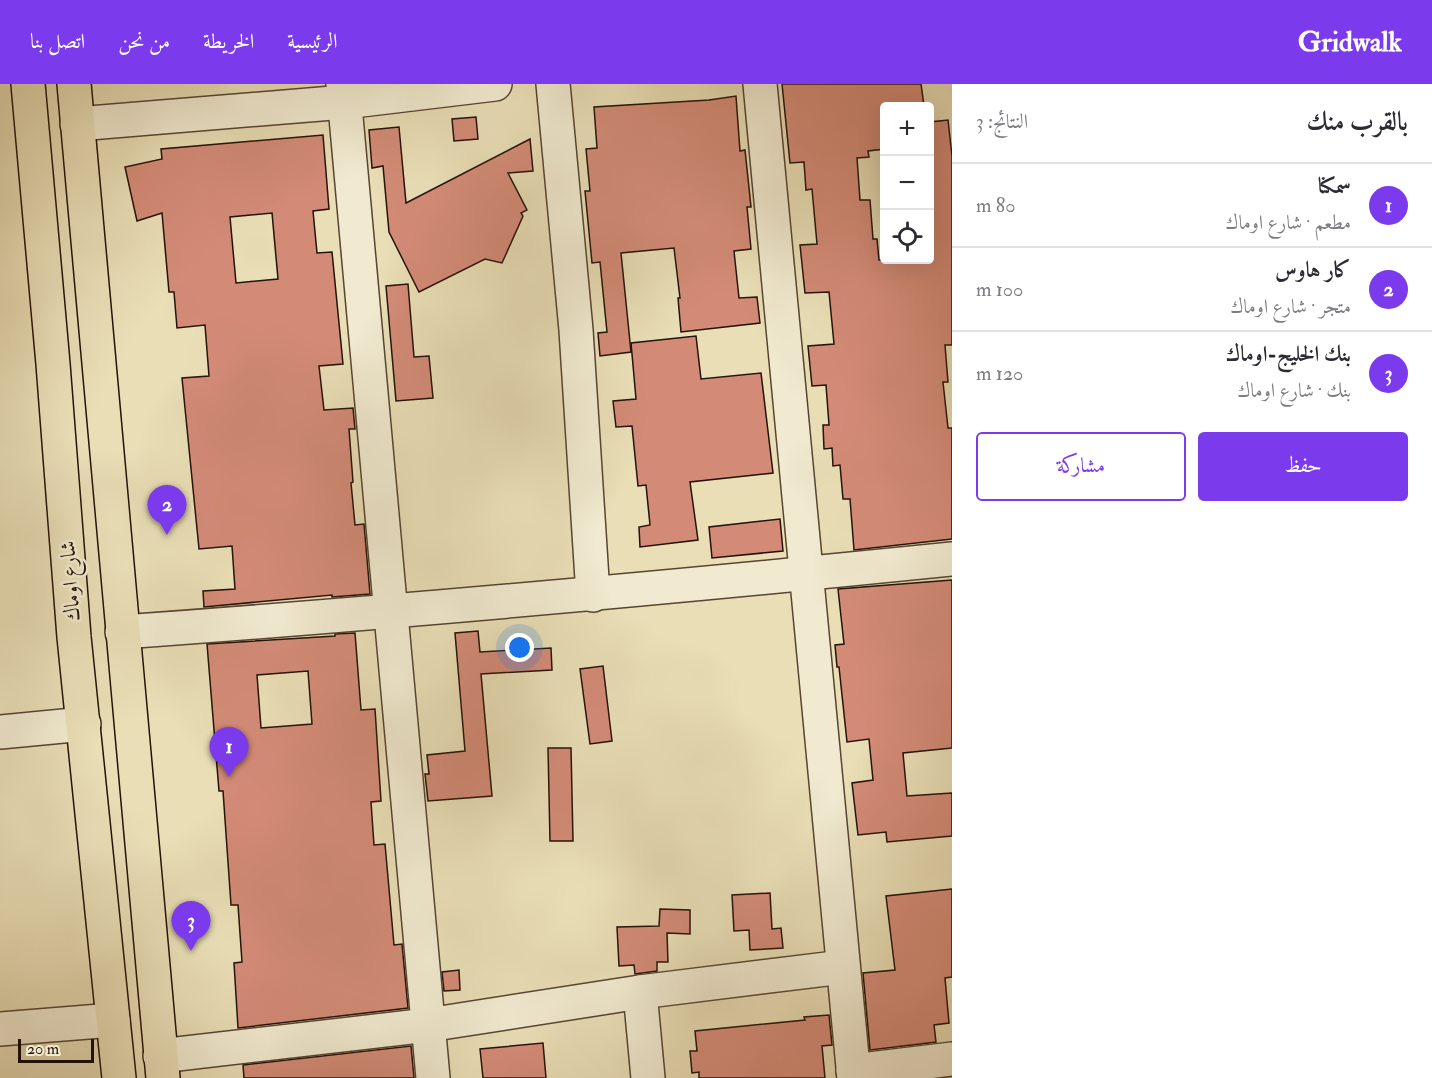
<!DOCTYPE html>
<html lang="ar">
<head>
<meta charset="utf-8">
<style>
	:root { --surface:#fff; --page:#f2f2f3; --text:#2b2b33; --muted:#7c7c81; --line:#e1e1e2; --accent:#7c3aed }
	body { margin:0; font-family:"IM FELL Double Pica",Amiri,serif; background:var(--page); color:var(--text); direction:rtl }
	.controls { position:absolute; right:18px; top:18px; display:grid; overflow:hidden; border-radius:6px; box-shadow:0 6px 24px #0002 }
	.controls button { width:54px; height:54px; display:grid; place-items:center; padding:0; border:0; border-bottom:2px solid var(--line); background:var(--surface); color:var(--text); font:30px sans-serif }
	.scale { position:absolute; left:18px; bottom:15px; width:76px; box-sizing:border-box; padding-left:6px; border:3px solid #241206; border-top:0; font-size:16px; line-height:21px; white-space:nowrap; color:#241206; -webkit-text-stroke:4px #f1ead0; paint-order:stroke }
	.you { position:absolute; left:520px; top:564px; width:21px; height:21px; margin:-15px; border:4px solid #fff; border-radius:50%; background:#1a73e8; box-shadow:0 0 0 9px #1a73e833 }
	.badge { display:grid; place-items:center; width:39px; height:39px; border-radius:50%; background:var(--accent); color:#fff; font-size:20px; font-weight:700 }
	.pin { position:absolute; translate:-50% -50px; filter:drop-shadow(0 2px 3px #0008) }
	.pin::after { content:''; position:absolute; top:32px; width:21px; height:18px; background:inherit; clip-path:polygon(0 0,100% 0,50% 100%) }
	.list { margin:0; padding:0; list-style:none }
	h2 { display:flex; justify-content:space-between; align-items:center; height:78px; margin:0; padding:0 24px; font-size:26px }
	h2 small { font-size:20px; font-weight:400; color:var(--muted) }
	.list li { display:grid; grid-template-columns:39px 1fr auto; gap:18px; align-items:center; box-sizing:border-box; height:84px; padding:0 24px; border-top:2px solid var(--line) }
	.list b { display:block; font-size:22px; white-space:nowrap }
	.list p { margin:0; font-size:20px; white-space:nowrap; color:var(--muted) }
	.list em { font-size:20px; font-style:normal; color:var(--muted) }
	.actions { display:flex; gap:12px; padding:18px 24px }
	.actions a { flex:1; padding:14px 0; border:2px solid var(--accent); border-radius:6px; text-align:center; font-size:21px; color:var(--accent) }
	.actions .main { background:var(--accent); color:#fff }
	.icon { flex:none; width:33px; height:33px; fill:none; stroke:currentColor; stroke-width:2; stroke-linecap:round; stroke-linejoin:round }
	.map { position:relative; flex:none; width:952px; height:994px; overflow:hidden; direction:ltr }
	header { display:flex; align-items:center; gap:36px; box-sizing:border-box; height:84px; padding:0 30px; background:var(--accent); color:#fff }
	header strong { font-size:28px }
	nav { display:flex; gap:33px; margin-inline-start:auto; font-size:21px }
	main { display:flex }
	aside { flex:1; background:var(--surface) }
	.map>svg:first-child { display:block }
	.building { fill:#d38b77; stroke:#241206; stroke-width:1.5; fill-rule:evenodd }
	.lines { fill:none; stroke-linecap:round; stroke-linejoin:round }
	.minor-casing { stroke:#554532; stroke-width:36 }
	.major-casing { stroke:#241206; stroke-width:36 }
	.minor { stroke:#f1ead0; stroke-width:33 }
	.major { stroke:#e9deb6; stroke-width:33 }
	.labels { text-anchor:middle; stroke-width:5; stroke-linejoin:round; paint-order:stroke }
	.street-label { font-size:21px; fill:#241206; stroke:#f1ead0 }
</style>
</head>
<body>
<header>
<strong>Gridwalk</strong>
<nav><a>الرئيسية</a><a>الخريطة</a><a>من نحن</a><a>اتصل بنا</a></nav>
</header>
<main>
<aside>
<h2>بالقرب منك<small>النتائج: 3</small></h2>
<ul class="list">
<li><span class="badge">1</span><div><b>سمكنا</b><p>مطعم · شارع اوماك</p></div><em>80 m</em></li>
<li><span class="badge">2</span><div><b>كار هاوس</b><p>متجر · شارع اوماك</p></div><em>100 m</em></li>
<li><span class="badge">3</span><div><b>بنك الخليج-اوماك</b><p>بنك · شارع اوماك</p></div><em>120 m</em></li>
</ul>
<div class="actions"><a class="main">حفظ</a><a>مشاركة</a></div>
</aside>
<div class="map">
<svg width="952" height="994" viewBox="0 0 952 994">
	<rect width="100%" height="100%" fill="#e9deb6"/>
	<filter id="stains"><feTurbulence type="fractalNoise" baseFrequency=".00333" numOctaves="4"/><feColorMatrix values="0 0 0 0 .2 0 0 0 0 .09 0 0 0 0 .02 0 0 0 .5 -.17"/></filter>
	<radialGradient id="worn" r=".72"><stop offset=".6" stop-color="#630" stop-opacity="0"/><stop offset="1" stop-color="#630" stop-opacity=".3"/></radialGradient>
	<!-- building -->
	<g class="building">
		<polygon points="782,0 921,0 924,22 885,22 885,65 868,67 869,73 857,74 860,116 870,116 873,155 877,155 879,176 930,176 930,38 948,36 952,72 952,261 945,261 948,298 943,298 948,344 952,344 952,455 854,466 850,415 843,415 840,381 833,382 832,364 824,365 823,341 829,341 826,301 812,302 808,262 834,260 829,208 805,209 800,161 817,160 812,105 806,106 804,78 790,79"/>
		<polygon points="736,12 740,67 745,66 751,123 747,123 751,165 734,167 739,214 757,213 760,239 681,248 678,214 680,214 674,164 621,169 631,268 600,272 598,249 607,248 600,178 592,179 585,107 590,107 586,65 597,64 594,23 709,16"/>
		<polygon points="476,33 478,55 454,57 452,35"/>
		<polygon points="399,43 406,119 530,55 533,87 508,89 527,126 521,129 523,132 502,179 485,175 419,208 389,148 383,82 372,84 369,46"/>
		<path d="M323 51 329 125 313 127 317 169 332 168 343 280 319 282 324 326 353 324 355 345H349L353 398 351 399 355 441 364 440 370 510 332 513V511L204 523 203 507 235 505 232 462 199 465 182 294 209 292 205 241 177 244 174 208H169L162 129 137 137 125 83 162 75 161 65ZM272 129 278 195 236 199 230 133Z"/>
		<polygon points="408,200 414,273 429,272 433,314 396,317 386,202"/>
		<polygon points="696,252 701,295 761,289 773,389 690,398 698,456 640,463 639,443 650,441 646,401 638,402 632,342 616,343 613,317 636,315 631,259"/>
		<polygon points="780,435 783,467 712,474 709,443"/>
		<polygon points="952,496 952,664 903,669 907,712 952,709 952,752 887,758 886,748 858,751 852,699 873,696 869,655 847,658 839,583 837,583 835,561 844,560 838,505"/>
		<polygon points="478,547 480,568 551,564 552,586 481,590 492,712 428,717 425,690 429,690 427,671 465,667 455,549"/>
		<path d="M355 549 361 626 375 625 381 717 371 718 374 761 385 760 394 861 402 860 408 924 238 944 234 879 242 878 238 821H231L223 707H219L207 560 335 552V550ZM308 587 312 640 261 644 257 591Z"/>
		<polygon points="603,582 612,657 590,660 580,585"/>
		<polygon points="548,664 571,664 573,757 550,757"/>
		<polygon points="952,805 952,893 945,894 949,939 934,941 936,958 870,966 863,889 895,886 886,812"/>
		<polygon points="770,809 772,845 781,844 783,864 750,866 749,846 734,847 732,811"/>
		<polygon points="660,825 690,826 690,850 667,849 668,878 657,878 657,887 635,890 634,881 619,882 617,843 659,842"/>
		<polygon points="459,886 460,906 444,907 442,888"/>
		<polygon points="829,931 832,961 822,962 825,994 699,994 699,988 692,989 690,967 697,967 695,947 805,936 804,933"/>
		<polygon points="543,959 546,994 483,994 480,965"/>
		<polygon points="411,962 414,994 244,994 243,981"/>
	</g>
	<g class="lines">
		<!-- minor casing -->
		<g class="minor-casing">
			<g id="minor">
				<polyline points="343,0 433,994"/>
				<polyline points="553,0 576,246 593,511"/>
				<polyline points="760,0 854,994"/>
				<polyline points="77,40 345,18 495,0"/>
				<path d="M122 548C399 528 675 503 952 475"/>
				<polyline points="0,648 84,640"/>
				<polyline points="640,908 648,994"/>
				<polyline points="0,945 113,936"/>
				<polyline points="160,972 428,941 640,908 843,883"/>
				<polyline points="853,987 952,975"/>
			</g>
		</g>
		<!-- major casing -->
		<g class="major-casing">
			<g id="major">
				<polyline points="28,0 53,280 74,553 119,994"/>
				<polyline points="74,0 163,994"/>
			</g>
		</g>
		<!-- minor -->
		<use href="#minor" class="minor"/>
		<!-- major -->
		<use href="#major" class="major"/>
	</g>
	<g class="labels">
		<!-- street labels -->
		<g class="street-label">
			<text transform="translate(70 497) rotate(-94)" y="7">شارع اوماك</text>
		</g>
	</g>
	<rect width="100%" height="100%" filter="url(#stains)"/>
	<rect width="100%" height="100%" fill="url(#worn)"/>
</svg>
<div class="controls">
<button>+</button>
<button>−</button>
<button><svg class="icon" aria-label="locate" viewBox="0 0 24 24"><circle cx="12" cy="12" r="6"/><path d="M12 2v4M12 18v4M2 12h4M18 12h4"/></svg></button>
</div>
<div class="scale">20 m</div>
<div class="you"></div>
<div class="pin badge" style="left:229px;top:693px">1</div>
<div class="pin badge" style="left:167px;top:451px">2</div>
<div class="pin badge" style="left:191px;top:867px">3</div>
</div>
</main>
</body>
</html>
